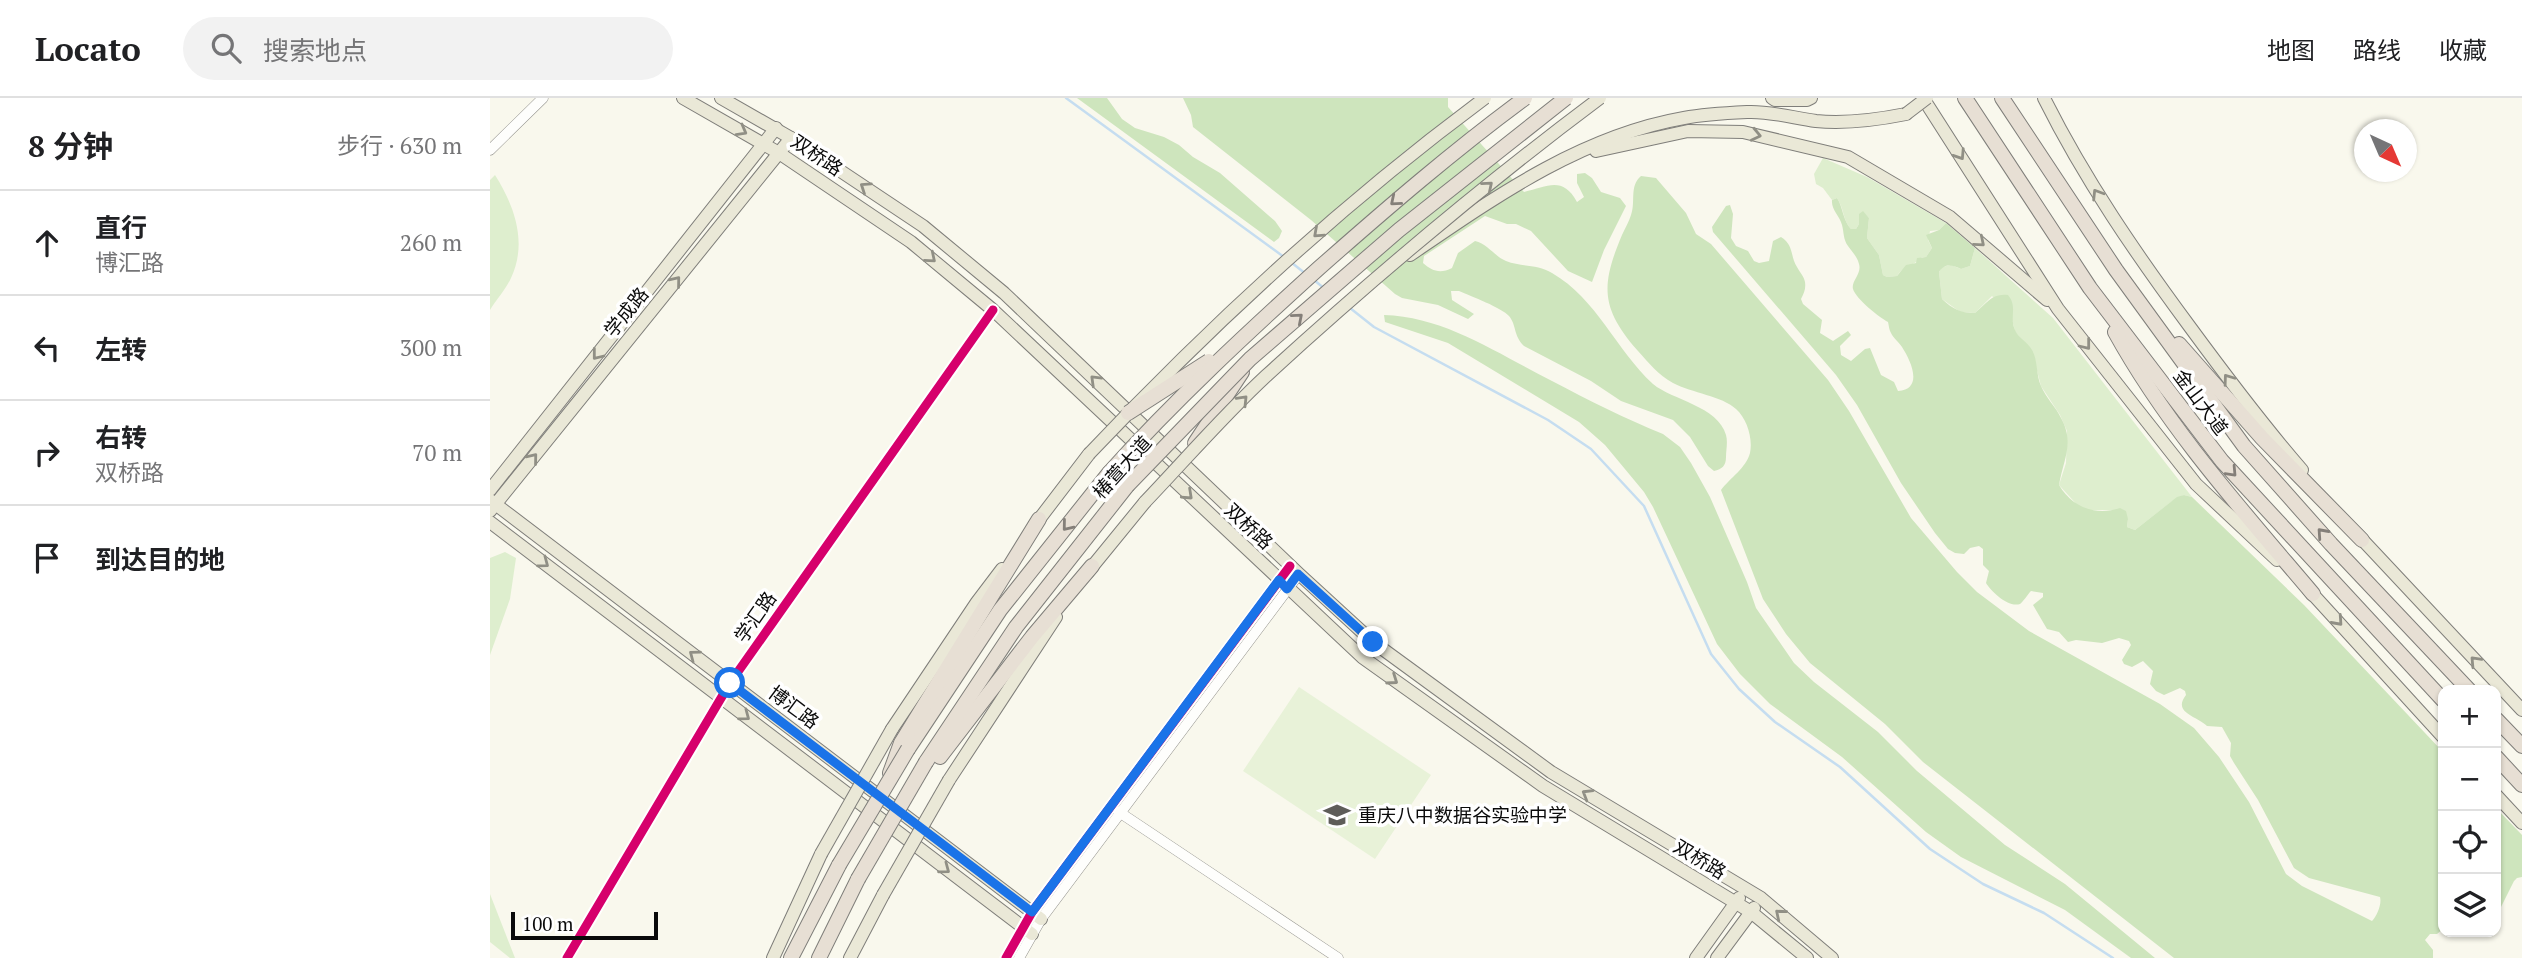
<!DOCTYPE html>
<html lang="zh">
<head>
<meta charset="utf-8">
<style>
	:root { --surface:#fff; --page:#f2f2f2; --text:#202124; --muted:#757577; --line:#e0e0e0 }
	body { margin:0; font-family:"PT Serif","Noto Sans SC",serif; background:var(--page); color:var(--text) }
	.controls { position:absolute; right:21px; bottom:21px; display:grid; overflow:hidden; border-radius:14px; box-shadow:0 2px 5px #0004 }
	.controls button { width:63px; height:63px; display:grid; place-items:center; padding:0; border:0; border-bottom:2px solid var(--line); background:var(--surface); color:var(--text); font:35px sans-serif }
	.compass { position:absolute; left:1864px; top:21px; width:63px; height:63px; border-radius:50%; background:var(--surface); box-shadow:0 2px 5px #0004; rotate:136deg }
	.scale { position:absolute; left:21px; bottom:18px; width:147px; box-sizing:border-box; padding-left:7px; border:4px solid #0a0a0a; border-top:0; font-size:19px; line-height:24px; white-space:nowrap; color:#0a0a0a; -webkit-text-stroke:5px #fff; paint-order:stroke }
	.stop { position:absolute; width:21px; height:21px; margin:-16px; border:5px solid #1a73e8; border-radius:50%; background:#fff }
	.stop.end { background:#1a73e8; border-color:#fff; box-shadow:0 2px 7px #0008 }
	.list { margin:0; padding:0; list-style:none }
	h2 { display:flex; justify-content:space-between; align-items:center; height:91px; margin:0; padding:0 28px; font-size:30px }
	h2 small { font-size:23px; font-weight:400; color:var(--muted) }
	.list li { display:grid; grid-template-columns:46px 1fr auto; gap:21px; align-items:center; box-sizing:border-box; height:105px; padding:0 28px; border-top:2px solid var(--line) }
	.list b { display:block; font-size:26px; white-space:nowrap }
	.list p { margin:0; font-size:23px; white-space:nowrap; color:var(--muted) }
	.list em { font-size:23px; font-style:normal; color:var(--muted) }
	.icon { flex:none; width:38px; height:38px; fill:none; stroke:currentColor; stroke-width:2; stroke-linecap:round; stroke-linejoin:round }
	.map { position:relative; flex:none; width:2032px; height:860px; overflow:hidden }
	header { display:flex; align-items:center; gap:42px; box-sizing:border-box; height:98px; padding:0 35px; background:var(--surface); border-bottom:2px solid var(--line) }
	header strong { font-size:33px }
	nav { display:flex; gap:38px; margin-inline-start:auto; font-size:24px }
	.search { width:490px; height:63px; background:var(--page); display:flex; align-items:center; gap:18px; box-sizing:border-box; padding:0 24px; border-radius:38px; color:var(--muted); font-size:26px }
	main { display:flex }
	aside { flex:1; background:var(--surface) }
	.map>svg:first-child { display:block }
	.green { fill:#deeece }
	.forest { fill:#cee5bd }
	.pitch { fill:#e8f2d8 }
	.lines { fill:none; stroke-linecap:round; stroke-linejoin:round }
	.stream { stroke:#c5ddf0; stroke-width:2.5 }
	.minor-casing { stroke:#92918c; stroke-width:11 }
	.major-casing { stroke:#7f7e7a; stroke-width:14 }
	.highway-casing { stroke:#7f7e7a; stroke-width:16 }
	.minor { stroke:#fefefc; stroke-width:10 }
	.major { stroke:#eae8d7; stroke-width:12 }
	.highway { stroke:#e7dfd4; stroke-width:14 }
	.major-bridge-casing { stroke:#7f7e7a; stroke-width:14; stroke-linecap:butt }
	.highway-bridge-casing { stroke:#7f7e7a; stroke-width:16; stroke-linecap:butt }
	.major-bridge { stroke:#eae8d7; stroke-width:12 }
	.highway-bridge { stroke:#e7dfd4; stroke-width:14 }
	.cycleway-casing { stroke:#fff; stroke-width:13 }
	.cycleway { stroke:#d6006c; stroke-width:9 }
	.oneway { stroke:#908f85 }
	.oneway2 { stroke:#847f79 }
	.route { stroke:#1a73e8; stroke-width:9 }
	.labels { text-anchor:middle; stroke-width:7; stroke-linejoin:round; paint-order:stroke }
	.street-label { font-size:19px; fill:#0a0a0a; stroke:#fff }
	.poi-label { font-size:19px; fill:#0a0a0a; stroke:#fff; text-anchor:start }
</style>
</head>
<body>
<header>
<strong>Locato</strong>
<div class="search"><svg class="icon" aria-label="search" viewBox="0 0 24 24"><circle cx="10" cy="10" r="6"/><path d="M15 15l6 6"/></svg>搜索地点</div>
<nav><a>地图</a><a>路线</a><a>收藏</a></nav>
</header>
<main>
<aside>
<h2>8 分钟<small>步行 · 630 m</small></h2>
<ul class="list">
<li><svg class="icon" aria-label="ahead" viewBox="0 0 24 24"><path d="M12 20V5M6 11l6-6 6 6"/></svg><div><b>直行</b><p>博汇路</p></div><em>260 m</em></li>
<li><svg class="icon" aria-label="left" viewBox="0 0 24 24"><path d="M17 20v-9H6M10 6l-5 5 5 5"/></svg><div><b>左转</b></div><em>300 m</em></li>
<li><svg class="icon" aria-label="right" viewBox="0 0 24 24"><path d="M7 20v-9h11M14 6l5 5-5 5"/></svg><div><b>右转</b><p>双桥路</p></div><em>70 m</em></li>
<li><svg class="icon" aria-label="arrive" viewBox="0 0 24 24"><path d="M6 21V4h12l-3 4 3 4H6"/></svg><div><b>到达目的地</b></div></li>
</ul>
</aside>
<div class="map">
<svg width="2032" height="860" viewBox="0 0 2032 860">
	<rect width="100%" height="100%" fill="#f9f8ed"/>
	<!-- green -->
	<g class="green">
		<path d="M1333 60 1377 79 1456 125 1449 132 1440 133 1438 142 1442 150 1436 159H1432C1423 169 1415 166 1407 178L1397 179 1393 177 1389 157 1377 140 1379 120 1373 114 1369 117V126L1366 131H1361C1353 123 1354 110 1347 100L1342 102 1333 90 1326 86 1324 76Z"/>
		<path d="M5 77C24 107 38 144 21 180 16 191 7 201 0 212V82Z"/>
		<polygon points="1485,150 1563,220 1702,399 1694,397 1681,404 1645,432 1637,429 1638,421 1623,412 1598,412 1589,409 1569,387 1576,365 1577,333 1570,317 1551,288 1545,265 1525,233 1521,218 1502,198 1485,215 1470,214 1452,201 1449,174 1452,169 1461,167 1471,171 1480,168"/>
		<polygon points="15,454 26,460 20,501 0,557 0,460"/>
		<polygon points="0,796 25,860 20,860 0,844"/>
	</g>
	<!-- forest -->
	<g class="forest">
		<polygon points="587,0 617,0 632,21 645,30 674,39 689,47 703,59 730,75 785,123 792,133 789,140 784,144"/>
		<path d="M693 0H958V9L1034 94C1058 88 1073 78 1087 104L1094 99 1087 85V76L1095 75 1102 80 1111 94 1130 100 1136 108 1114 152 1102 184 1078 173 1041 133 1026 126H1017L995 118 934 158 933 165C942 173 950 176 962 170L968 155 985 143C998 146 1004 158 1016 163 1031 169 1048 166 1062 175 1107 201 1126 252 1163 286 1182 302 1228 308 1236 337 1238 344 1236 352 1236 359 1236 368 1232 371 1224 373L1218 368 1200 339 1183 322 1131 303 1101 283 1034 248C1023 237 1027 228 1019 218 1012 210 981 198 969 193H961L962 202 984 216 978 221 948 207 912 200 905 196 821 122 703 29 701 17Z"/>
		<path d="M1151 78 1166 80 1196 115 1206 136 1221 146 1338 282 1359 313 1421 420 1467 474 1487 494 1539 533 1670 606 1704 630 1729 659 1759 704 1796 776 1812 788 1882 823C1887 818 1892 806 1890 799L1819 780 1804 770 1768 702 1744 665 1740 658 1741 645 1732 629 1717 628C1707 618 1682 615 1696 597L1695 593 1690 590 1674 597 1666 593 1660 586 1663 573 1653 563 1642 569 1634 566 1632 562 1641 547 1639 543 1629 540 1612 545 1586 542 1578 544 1569 534 1557 531 1543 507 1553 499V495L1541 493C1538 496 1533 504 1530 506 1518 510 1501 493 1496 485L1499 473 1493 467V451L1489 448 1480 450 1474 456 1465 455 1458 451 1445 435 1411 385 1367 307 1346 277 1223 134 1222 129 1236 108 1240 107 1243 116 1241 140 1246 148 1258 153 1264 163 1269 165 1279 163 1283 143 1291 139C1304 147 1300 158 1307 169 1310 175 1314 178 1315 184 1316 191 1314 195 1311 201L1313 206 1332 222 1330 235 1343 243 1358 233 1361 237 1350 248 1351 257 1361 263 1375 251 1380 250 1391 277 1404 284 1408 293C1434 291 1421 263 1412 249 1409 244 1403 240 1401 235 1399 232 1399 228 1398 224 1389 219 1366 201 1363 191 1361 183 1372 176 1369 166 1367 158 1362 154 1358 148 1353 141 1354 134 1352 127 1350 118 1341 112 1342 102L1347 100C1353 109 1353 123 1361 131H1366L1369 126V116L1373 113 1379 120 1377 140 1389 157 1393 177 1397 179 1407 178 1416 167 1426 165 1427 160 1436 159 1442 150 1436 137 1449 132 1456 125 1485 150 1480 168 1471 171C1462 167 1455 165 1449 174L1452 201C1463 211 1470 215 1485 215 1497 205 1502 195 1518 197 1528 209 1519 219 1525 232 1528 240 1538 244 1542 252 1548 262 1546 277 1551 288 1556 300 1566 309 1571 320 1585 345 1573 362 1569 387 1582 409 1605 418 1630 410L1636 413 1638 421 1637 429 1645 432 1687 399 1694 397 1702 399 1814 507 1953 654V831L1947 836H1940L1935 842 1943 852V860H1684L1433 664 1395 626 1320 565 1296 536 1273 501 1231 392C1240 380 1256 370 1260 355 1263 340 1257 321 1246 311 1232 298 1202 295 1183 285 1168 277 1159 265 1148 253 1110 210 1111 187 1132 137 1135 130 1139 124 1141 117 1146 104 1139 88 1151 78Z"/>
		<path d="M894 217C956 219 1008 256 1062 283 1098 302 1136 321 1173 336L1190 349 1201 365 1220 399 1257 484 1266 510 1304 565 1324 584 1388 634 1427 673 1515 747 1575 786 1665 860H1641L1575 812 1471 759 1436 734 1352 659 1280 606 1250 576 1227 546 1163 409 1154 394 1115 347 1089 324 958 245 895 224Z"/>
		<polygon points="2006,710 2032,737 2032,779 2027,780 2024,783 2011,809 2006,811"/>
	</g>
	<!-- pitch -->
	<polygon class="pitch" points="809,589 941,677 885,761 753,673"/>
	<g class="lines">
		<!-- stream -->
		<g class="stream">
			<polyline points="576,0 794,159"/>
			<polyline points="802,165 816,176"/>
			<polyline points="824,182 835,191"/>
			<polyline points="860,210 884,229 1058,322 1101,351 1154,408 1221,556 1249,591 1285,624 1350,669 1440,751 1493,786 1554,815 1623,860"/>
		</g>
		<!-- minor casing -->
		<g class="minor-casing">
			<g id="minor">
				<polyline points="0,52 53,0"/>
				<polyline points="629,714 848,860"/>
				<polyline points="77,860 240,585 503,212"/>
				<polyline points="516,860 542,814 800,468"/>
				<polyline points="529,860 551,821 809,476"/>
			</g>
		</g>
		<!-- major casing -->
		<g class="major-casing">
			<g id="major">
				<polyline points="193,0 289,55 421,144 503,212 872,559 1053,688 1261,814 1317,860"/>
				<polyline points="231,0 301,40 433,128 514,195 809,476 883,544 1061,674 1271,800 1342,860"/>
				<polyline points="1282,0 1285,2 1317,2 1321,0"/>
				<polyline points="1433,0 1568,211 1706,386 1787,462"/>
				<path d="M1554 0C1595 82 1646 156 1700 229 1736 278 1772 326 1812 372"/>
				<polyline points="1106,53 1198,33 1253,34 1358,59 1460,119 1557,202"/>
				<path d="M920 157C1005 99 1091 38 1194 20 1215 16 1237 15 1258 14 1280 13 1304 20 1326 23 1357 26 1386 22 1416 16"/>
				<polyline points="0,392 286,30"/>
				<polyline points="0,402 551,821"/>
				<polyline points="0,413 301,40"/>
				<polyline points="0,424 542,836"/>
				<polyline points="544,428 599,356"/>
				<polyline points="1867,436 2032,612"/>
				<polyline points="597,475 655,404"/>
				<polyline points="1818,491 1953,639"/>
				<polyline points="402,631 487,504 512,471"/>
				<polyline points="459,682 566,519"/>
				<polyline points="2006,697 2032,725"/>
				<polyline points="283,860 331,756"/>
				<polyline points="360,860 393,797"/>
				<polyline points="1206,860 1249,800"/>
				<polyline points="1227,860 1264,810"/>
			</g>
		</g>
		<!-- highway casing -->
		<g class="highway-casing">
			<g id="highway">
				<polyline points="1475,0 1600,190 1732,363 1953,602"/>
				<polyline points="1512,0 1626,172 1754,348 1841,446 1979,592"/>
				<path d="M1625 234C1678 330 1752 412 1823 496"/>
				<polyline points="1689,246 1772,340 1872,442"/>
				<polyline points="705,345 752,274"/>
				<polyline points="2006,621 2032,648"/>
				<polyline points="418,651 510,512 619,375"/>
				<polyline points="450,659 542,539 602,468"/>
				<polyline points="2006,659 2032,687"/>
				<polyline points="436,664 526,529 637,388"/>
				<polyline points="400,675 411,645 549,421"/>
				<polyline points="301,860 349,767"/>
				<polyline points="329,860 368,781"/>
			</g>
		</g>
		<!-- minor -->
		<use href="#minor" class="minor"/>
		<!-- major -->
		<use href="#major" class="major"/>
		<!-- highway -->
		<use href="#highway" class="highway"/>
		<!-- major-bridge casing -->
		<g class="major-bridge-casing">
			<g id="major-bridge">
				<polyline points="1416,16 1437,0"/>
				<path d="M599 356C721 227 852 106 995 0"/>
				<path d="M655 404C695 362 734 317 776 278 883 180 995 86 1110 0"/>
				<polyline points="331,756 402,631"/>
				<polyline points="393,797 459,682"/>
			</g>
		</g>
		<!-- highway-bridge casing -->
		<g class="highway-bridge-casing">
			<g id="highway-bridge">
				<polyline points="638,315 719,263"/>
				<path d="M619 375C685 302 756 236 829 170 896 111 963 53 1035 0"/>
				<polyline points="637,388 760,261 909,132 1076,0"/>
				<polyline points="349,767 418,651"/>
				<polyline points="368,781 436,664"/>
			</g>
		</g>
		<!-- major-bridge -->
		<use href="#major-bridge" class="major-bridge"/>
		<!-- highway-bridge -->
		<use href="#highway-bridge" class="highway-bridge"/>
		<!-- cycleway casing -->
		<g class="cycleway-casing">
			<g id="cycleway">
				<polyline points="77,860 240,585 503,212"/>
				<polyline points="516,860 542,814 800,468"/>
			</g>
		</g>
		<!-- cycleway -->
		<use href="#cycleway" class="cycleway"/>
	</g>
	<!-- one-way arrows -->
	<defs><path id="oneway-chevron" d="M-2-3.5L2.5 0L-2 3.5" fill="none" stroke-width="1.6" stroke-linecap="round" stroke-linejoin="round" transform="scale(1.75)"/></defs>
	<g class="oneway">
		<use href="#oneway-chevron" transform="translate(252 33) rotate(29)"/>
		<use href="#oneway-chevron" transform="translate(1266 37) rotate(13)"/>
		<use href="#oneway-chevron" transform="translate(1470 57) rotate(57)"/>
		<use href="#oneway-chevron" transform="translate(998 88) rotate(-40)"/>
		<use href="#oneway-chevron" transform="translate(375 89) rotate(-146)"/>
		<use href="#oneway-chevron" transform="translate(1607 96) rotate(-122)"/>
		<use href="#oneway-chevron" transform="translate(828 135) rotate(138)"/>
		<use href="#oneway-chevron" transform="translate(1490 144) rotate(40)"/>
		<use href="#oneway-chevron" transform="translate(441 160) rotate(40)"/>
		<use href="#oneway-chevron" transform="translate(186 183) rotate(-51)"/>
		<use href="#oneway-chevron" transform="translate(1596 247) rotate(52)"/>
		<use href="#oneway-chevron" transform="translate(107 257) rotate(128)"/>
		<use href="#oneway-chevron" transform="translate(1738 281) rotate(-126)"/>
		<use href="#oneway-chevron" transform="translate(605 282) rotate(-136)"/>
		<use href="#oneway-chevron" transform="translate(753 302) rotate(-46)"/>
		<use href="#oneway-chevron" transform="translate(43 360) rotate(-51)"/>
		<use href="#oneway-chevron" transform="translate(698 397) rotate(43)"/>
		<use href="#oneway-chevron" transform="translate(54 465) rotate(37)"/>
		<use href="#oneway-chevron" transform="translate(1848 523) rotate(48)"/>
		<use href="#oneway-chevron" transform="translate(204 557) rotate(-143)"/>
		<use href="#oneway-chevron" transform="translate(1985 563) rotate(-133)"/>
		<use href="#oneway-chevron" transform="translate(903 582) rotate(35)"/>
		<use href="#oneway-chevron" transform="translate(255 618) rotate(37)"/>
		<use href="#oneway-chevron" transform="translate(1097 696) rotate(-149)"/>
		<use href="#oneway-chevron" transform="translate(455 771) rotate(37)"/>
		<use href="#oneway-chevron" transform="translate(1290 816) rotate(-140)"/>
	</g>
	<g class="oneway2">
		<use href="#oneway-chevron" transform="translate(905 103) rotate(140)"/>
		<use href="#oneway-chevron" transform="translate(808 220) rotate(-41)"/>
		<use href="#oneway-chevron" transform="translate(1742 374) rotate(47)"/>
		<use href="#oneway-chevron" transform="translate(577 428) rotate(129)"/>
		<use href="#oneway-chevron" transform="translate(1832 435) rotate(-132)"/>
	</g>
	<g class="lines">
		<!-- route -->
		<polyline class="route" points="240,585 542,814 789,482 797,491 808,476 883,544"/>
	</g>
	<!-- icons -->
	<defs>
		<g id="school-bare" transform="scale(2.1)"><path d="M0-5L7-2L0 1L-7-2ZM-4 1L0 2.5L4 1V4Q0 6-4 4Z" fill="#5e5d59" stroke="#fff" stroke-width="2.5" paint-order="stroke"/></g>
	</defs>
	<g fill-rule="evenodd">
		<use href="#school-bare" x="847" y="717"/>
	</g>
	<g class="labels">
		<!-- street labels -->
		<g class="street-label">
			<text transform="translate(327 57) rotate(34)" y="7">双桥路</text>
			<text transform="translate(136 214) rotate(-51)" y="7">学成路</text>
			<text transform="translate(1711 304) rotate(53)" y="7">金山大道</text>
			<text transform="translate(632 369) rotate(-48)" y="7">椿萱大道</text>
			<text transform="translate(759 428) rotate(43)" y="7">双桥路</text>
			<text transform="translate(265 519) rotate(-55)" y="7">学汇路</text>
			<text transform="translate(304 609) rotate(37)" y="7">博汇路</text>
			<text transform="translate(1210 761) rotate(31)" y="7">双桥路</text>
		</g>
		<!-- poi labels -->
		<g class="poi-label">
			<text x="868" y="724">重庆八中数据谷实验中学</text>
		</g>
	</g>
</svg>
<div class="controls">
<button>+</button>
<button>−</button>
<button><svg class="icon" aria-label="locate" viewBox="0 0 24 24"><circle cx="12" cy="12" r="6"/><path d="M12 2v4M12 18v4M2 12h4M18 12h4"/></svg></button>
<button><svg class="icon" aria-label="layers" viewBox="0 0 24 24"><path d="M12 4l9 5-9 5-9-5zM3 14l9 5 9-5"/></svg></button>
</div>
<svg class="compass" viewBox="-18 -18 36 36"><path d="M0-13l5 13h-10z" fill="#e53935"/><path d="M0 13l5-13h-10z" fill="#757577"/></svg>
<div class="scale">100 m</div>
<div class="stop" style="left:240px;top:585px"></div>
<div class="stop end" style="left:883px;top:544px"></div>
</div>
</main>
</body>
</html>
